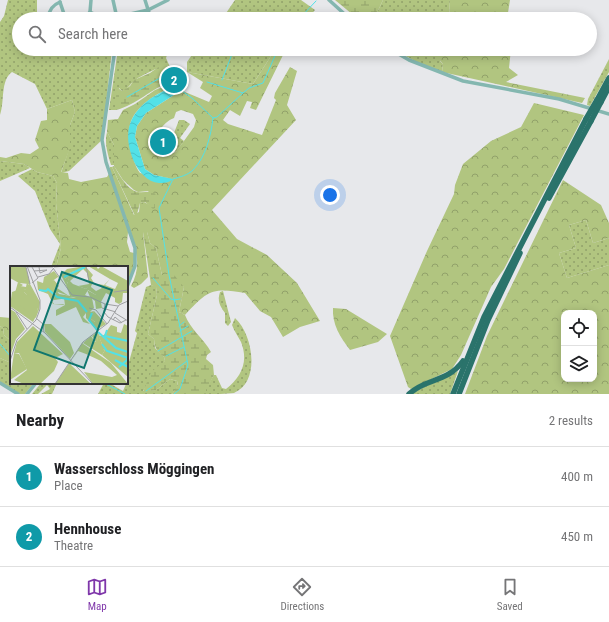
<!DOCTYPE html>
<html lang="en">
<head>
<meta charset="utf-8">
<style>
	:root { --surface:#fff; --page:#f6f6f6; --text:#202124; --muted:#757577; --line:#e0e0e0; --accent:#7f37aa }
	body { margin:0; font-family:"Roboto Condensed",sans-serif; background:var(--page); color:var(--text) }
	.controls { position:absolute; right:12px; bottom:12px; display:grid; overflow:hidden; border-radius:8px; box-shadow:0 2px 10px #0003 }
	.controls button { width:36px; height:36px; display:grid; place-items:center; padding:0; border:0; border-bottom:1px solid var(--line); background:var(--surface); color:var(--text); font:20px sans-serif }
	.you { position:absolute; left:330px; top:195px; width:14px; height:14px; margin:-10px; border:3px solid #fff; border-radius:50%; background:#1a73e8; box-shadow:0 0 0 6px #1a73e833 }
	.badge { display:grid; place-items:center; width:26px; height:26px; border-radius:50%; background:var(--accent); color:#fff; font-size:13px; font-weight:700 }
	.pin { position:absolute; translate:-50% -50%; border:2px solid #fff; box-shadow:0 1px 4px #0006 }
	.list { margin:0; padding:0; list-style:none }
	h2 { display:flex; justify-content:space-between; align-items:center; height:52px; margin:0; padding:0 16px; font-size:17px }
	h2 small { font-size:13px; font-weight:400; color:var(--muted) }
	.list li { display:grid; grid-template-columns:26px 1fr auto; gap:12px; align-items:center; box-sizing:border-box; height:60px; padding:0 16px; border-top:1px solid var(--line) }
	.list b { display:block; font-size:15px; white-space:nowrap }
	.list p { margin:0; font-size:13px; white-space:nowrap; color:var(--muted) }
	.list em { font-size:13px; font-style:normal; color:var(--muted) }
	.icon { flex:none; width:22px; height:22px; fill:none; stroke:currentColor; stroke-width:2; stroke-linecap:round; stroke-linejoin:round }
	.map { position:relative; flex:none; width:609px; height:394px; overflow:hidden }
	.search { position:absolute; background:var(--surface); box-shadow:0 2px 10px #0003; left:12px; right:12px; top:12px; height:44px; display:flex; align-items:center; gap:10px; box-sizing:border-box; padding:0 14px; border-radius:22px; color:var(--muted); font-size:15px }
	.sheet { height:172px; background:var(--surface) }
	nav { display:flex; justify-content:space-around; align-items:center; box-sizing:border-box; height:56px; border-top:1px solid var(--line); background:var(--surface); font-size:11px; color:var(--muted) }
	nav a { display:grid; justify-items:center; gap:2px }
	nav .on { color:var(--accent) }
	.map>svg:first-child { display:block }
	.grass { fill:url(#grass-dots) }
	.forest { fill:url(#forest-crowns); fill-rule:evenodd }
	.wetland { fill:url(#wetland-marsh) }
	.water { fill:url(#water-waves) }
	.lines { fill:none; stroke-linecap:round; stroke-linejoin:round }
	.stream { stroke:#53e1e7; stroke-width:1 }
	.minor { stroke:#84b7b0; stroke-width:3.5 }
	.highway { stroke:#2a736b; stroke-width:5.5 }
	.highway-bridge { stroke:#2a736b; stroke-width:5.5 }
	.inset-river { fill:none; stroke:#53e1e7; stroke-width:2 }
	.inset-road { fill:none; stroke:#9fa0a2; stroke-width:1 }
	.view { fill:#0f766e; fill-opacity:0.15; stroke:#0f766e; stroke-width:2 }
	.inset-edge { fill:none; stroke:#333334; stroke-width:2 }
</style>
</head>
<body>
<div class="map">
<svg width="609" height="394" viewBox="0 0 609 394">
	<defs>
		<pattern id="grass-dots" width="8" height="8" patternUnits="userSpaceOnUse"><rect width="8" height="8" fill="#b1c580"/><path d="M2 2h.1M6 6h.1" fill="none" stroke="#91a16a" stroke-width="1.8" stroke-linecap="round"/></pattern>
		<pattern id="forest-crowns" width="20" height="18" patternUnits="userSpaceOnUse"><rect width="20" height="18" fill="#b1c580"/><path d="M2 6a3 3 0 1 1 6 0M12 15a3 3 0 1 1 6 0" fill="none" stroke="#91a16a"/></pattern>
		<pattern id="wetland-marsh" width="20" height="14" patternUnits="userSpaceOnUse"><rect width="20" height="14" fill="#b1c580"/><path d="M1 5h8M5 5V1M11 12h8M15 12V8" fill="none" stroke="#91a16a"/></pattern>
		<pattern id="water-waves" width="16" height="10" patternUnits="userSpaceOnUse"><rect width="16" height="10" fill="#53e1e7"/><path d="M0 5q4-4 8 0t8 0" fill="none" stroke="#49c2c7"/></pattern>
	</defs>
	<rect width="100%" height="100%" fill="#e7e8eb"/>
	<!-- grass -->
	<g class="grass">
		<path d="M8 0H37V19H19V49L112 50 102 140 69 171 61 173 70 146V125L75 112 72 100 47 109 35 84 12 72C0 81 5 101 0 115V22L4 16Z"/>
		<polygon points="235,0 301,0 315,10 307,19 222,19"/>
		<polygon points="383,0 450,0 449,19 374,19"/>
		<path d="M118 49H156L167 55 166 58 170 67 166 65C161 66 138 77 134 81 129 85 128 89 122 91L119 88 116 110H109Z"/>
		<polygon points="196,49 269,49 271,56 253,84 187,72 187,62"/>
		<polygon points="392,49 446,49 440,61 443,64 442,72 417,62"/>
		<polygon points="609,59 609,72 590,106 587,105 588,99"/>
		<polygon points="179,120 184,120 190,124 180,138 184,141 176,152 168,148 172,133 174,133"/>
		<path d="M107 132 114 145V165H111C108 155 104 143 107 132Z"/>
		<polygon points="0,161 24,164 30,168 0,181"/>
		<polygon points="32,169 37,172 53,176 57,183 56,203 61,248 56,267 51,267 60,244 50,229 35,191 18,176"/>
		<polygon points="586,220 593,243 609,238 609,265 567,278 559,253 576,248 569,225"/>
		<polygon points="151,285 156,286 157,295 148,334 154,339 155,348 164,357 165,361 143,391 156,390 170,379 177,381 178,386 172,394 98,394 104,383 109,383 123,391 126,384 125,383 127,383 127,369 137,333 135,331 146,287"/>
		<path d="M223 291 231 322 228 326 225 323V313C220 306 217 301 220 292Z"/>
		<path d="M235 318C253 334 261 382 234 393 227 394 214 394 206 394L205 390 214 375H216L222 388 226 389C241 377 249 362 241 342 238 336 234 331 232 325Z"/>
		<polygon points="0,326 3,328 4,335 11,341 11,356 0,344"/>
		<polygon points="0,358 11,363 11,383 34,383 25,394 20,394 0,382"/>
		<path d="M458 371 450 394H412C426 384 444 380 458 371Z"/>
		<polygon points="41,383 57,383 52,394 41,394 50,389 47,385 38,394 32,394"/>
	</g>
	<!-- forest -->
	<g class="forest">
		<polygon points="450,0 510,0 507,19 449,19"/>
		<path d="M269 49H286L256 110 250 108 252 102 247 101 240 116 230 110 223 120 228 124 262 135 276 100 274 98 275 93 290 67 297 71 287 105 296 120 212 210 237 239 267 255 297 283 320 321 300 327 283 337 271 317 260 311 245 293C212 287 207 291 185 315L179 312 184 287 162 275 156 248 150 243 147 232H143L148 277 141 284 134 288 131 286C141 268 138 250 128 232L127 242 130 252 134 253C135 264 132 274 127 284V267H56L61 248 56 203 57 183 53 176 37 172 24 164 0 161V157L6 158 21 153 30 154 39 148 35 140 41 121 47 120V109L72 100 75 112 70 125V148L61 172 68 173 69 179 81 182 107 177 110 172V167H112L134 215 139 212 140 203 144 202 155 208V200L148 191 138 192 134 190 123 180 114 166V145L107 132 108 120 118 119 123 110 135 104 155 90 173 83 185 92 209 102 212 96 200 88 203 82 187 72 253 84 271 56ZM173 87 177 93 146 113 137 126 135 137 145 169 154 175 173 179 140 173C135 166 134 160 132 153 130 144 128 134 130 125 133 108 158 92 173 87ZM181 110 193 114 196 120 194 127 176 152 167 154 158 152C150 139 163 122 174 118L176 112Z"/>
		<polygon points="446,49 511,49 509,68 518,75 506,82 585,98 582,103 442,72 443,64 438,58 445,52"/>
		<polygon points="534,103 584,115 504,269 491,287 461,355 452,369 411,389 408,387 390,336 427,251 454,194 455,185 463,164 491,141 521,127"/>
		<path d="M563 180 601 205 609 223V238L593 243 586 220 569 225 576 248 559 253 567 278 609 265V394H465L487 336ZM564 313H594V379H564Z"/>
		<path d="M333 308 346 309 387 334 378 342 350 350C340 337 332 324 333 308Z"/>
		<polygon points="0,317 11,318 11,341 4,335 3,328 0,326"/>
		<polygon points="0,344 11,356 11,363 0,358"/>
	</g>
	<!-- wetland -->
	<g class="wetland">
		<polygon points="335,0 383,0 374,19 358,19"/>
		<path d="M164 63 173 70 174 75 170 78 171 82C151 88 137 105 116 110V96L118 88 122 91 130 86 134 80 150 73Z"/>
		<path d="M114 166C119 174 127 190 138 192 143 193 148 191 153 192L158 197 155 200V208L153 209 145 202 140 203 136 218 112 167Z"/>
		<path d="M143 232H147L150 243 156 248 162 275 170 273 175 276 184 287 179 312 185 315C190 329 204 339 211 352L207 355 206 359 213 365 214 375 206 390V394H172L178 385 177 381 170 379 156 390 143 392 151 372 165 361 164 357C157 351 155 349 154 339L148 334 157 295 156 287 151 285Z"/>
	</g>
	<!-- water -->
	<path class="water" d="M171 88H175L177 93 146 113 137 126 135 137 145 169 154 175 173 179C169 183 164 183 159 183 136 181 123 143 130 124 136 106 155 94 171 88Z"/>
	<g class="lines">
		<!-- stream -->
		<g class="stream">
			<polyline points="245,19 247,16"/>
			<polyline points="299,19 316,1"/>
			<polyline points="222,80 234,49"/>
			<polyline points="207,82 243,93 249,88 263,83 278,49"/>
			<polyline points="182,91 192,98 213,118 217,117 243,93"/>
			<polyline points="127,97 172,71"/>
			<polyline points="153,278 171,299 174,300 180,299"/>
			<polyline points="179,326 184,322"/>
			<polyline points="180,331 188,326"/>
			<polyline points="0,344 11,357"/>
			<polyline points="158,351 192,331"/>
			<polyline points="166,356 184,347"/>
			<polyline points="104,383 125,394"/>
			<polyline points="146,391 187,361"/>
			<path d="M174 394 180 389 188 365 169 275 159 208 173 179C180 177 188 175 193 170 206 157 211 135 213 118"/>
		</g>
		<!-- minor -->
		<g class="minor">
			<polyline points="113,0 117,18"/>
			<polyline points="145,0 151,19"/>
			<polyline points="329,0 350,19"/>
			<polyline points="60,2 64,14 70,19"/>
			<polyline points="90,12 94,14 96,19"/>
			<polyline points="117,17 148,10 168,0"/>
			<path d="M49 19C48 10 53 5 60 2"/>
			<polyline points="84,19 90,12 91,0"/>
			<polyline points="115,49 102,140 106,162 135,248 135,266 127,287"/>
			<polyline points="390,49 409,60 463,81 559,99 609,114"/>
			<polyline points="0,383 18,394"/>
			<polyline points="27,394 36,383"/>
		</g>
		<!-- highway -->
		<g class="highway">
			<polyline points="597,100 609,78"/>
			<polyline points="601,102 609,87"/>
			<polyline points="549,198 591,121"/>
			<path d="M409 394C426 378 447 383 463 361"/>
			<polyline points="453,394 484,317 586,119"/>
			<polyline points="459,394 488,320 520,253"/>
		</g>
		<!-- highway-bridge -->
		<g class="highway-bridge">
			<polyline points="586,119 597,100"/>
			<polyline points="591,121 601,102"/>
		</g>
	</g>
	<!-- overview -->
	<g transform="translate(10 266)">
		<rect width="118" height="118" fill="#e7e8eb"/>
		<path d="M0 0 16 1 20 18 30 36 29 46 21 29 19 31 14 26V23L18 24 19 18 9 17 0 12ZM75 0 83 9 81 12 84 17 76 23 68 20 62 17 68 20 79 18 77 7 73 3 59 16 58 12 68 4 59 7 56 9 61 8 55 13 58 18 56 19 51 9 57 3ZM78 0H86L88 3 91 0 118 15V27H113L112 36 109 38 105 36V32L96 27 91 36 92 42 86 43 85 35 80 31 77 24 86 29V25L92 22 88 18 94 19 100 13ZM100 13 108 17 105 23 95 19ZM44 5 54 18 48 11 41 16 44 14 49 20 47 22 59 30 48 26 44 27 42 32 44 34 42 35 44 38H53L55 39 43 38 38 28 28 24 27 15 33 17 34 11ZM84 45 96 58 86 64 83 59 85 56 80 52ZM88 68 92 78 89 81 95 84 92 89 73 77 81 70 85 76 87 75Z" fill="#b1c580" fill-rule="evenodd"/>
		<path d="M68 4 58 13 63 18 76 23 82 17 81 21 86 25V29L78 24 75 29 82 32 84 42 80 46 84 45 80 52 86 57 83 59 76 52V47L73 51 80 58 73 56 66 41 46 50V44L55 39 54 32H66L60 30 56 19 58 17 54 14 61 8H56ZM17 16 21 22 18 25 14 23V26L19 31 22 30 28 46 23 56 0 40 2 26 10 23V20L16 21ZM0 43 5 46 15 63 6 73 0 90ZM34 58H41L60 76 64 87 60 93 35 66ZM23 60 53 88 45 92 48 96 44 105 30 118H14L4 114 17 104 9 87H4L7 76ZM72 77 101 97 118 118H83L74 106 102 111 107 109 91 95 76 88 68 85 62 94ZM60 96 61 99 81 118H45Z" fill="#b1c580"/>
		<path d="M46 24 49 28 66 31 44 34 41 32 43 27 46 28ZM114 58 118 60V111L92 89 95 84 89 82 88 79 92 78 88 69 87 78 82 70 87 66 90 70 94 69 101 59 107 61V66L111 67Z" fill="#b1c580"/>
		<path d="M4 87 9 88 17 103 0 114Z" fill="#b1c580"/>
		<path d="M8 16 13 19 10 21 14 29 25 28 28 45 26 52 3 34Z" fill="#b1c580"/>
		<path class="inset-river" d="M54 11 75 1M29 24 36 25 38 23 47 31 68 35 77 46M82 47 79 54 87 64M97 64 95 70 118 75M88 66 106 82 118 86M92 78 97 85 118 92M105 94 118 101M109 101 118 93"/>
		<path class="inset-road" d="M5 0 16 1 20 18M76 0 79 15M17 1H43M29 1 30 7 37 4M44 1 57 0M43 2 62 29 80 31 95 38 108 40M24 5 37 4M28 11 39 8 43 3M22 17 28 12 22 1M104 26 118 24M95 38 94 46 98 51 110 57 116 54M0 41 35 67 83 118M79 42 86 44 97 58M92 42 106 46M6 46 17 63M105 47 118 55M27 53 33 58 34 66M103 54 105 51 112 57M0 95 7 74 26 54 30 43V34L17 0M45 118 73 76 98 57 109 39 118 35"/>
		<path class="view" d="M52 6 102 24 74 102 24 84Z"/>
		<rect width="118" height="118" class="inset-edge"/>
	</g>
</svg>
<div class="controls">
<button><svg class="icon" aria-label="locate" viewBox="0 0 24 24"><circle cx="12" cy="12" r="6"/><path d="M12 2v4M12 18v4M2 12h4M18 12h4"/></svg></button>
<button><svg class="icon" aria-label="layers" viewBox="0 0 24 24"><path d="M12 4l9 5-9 5-9-5zM3 14l9 5 9-5"/></svg></button>
</div>
<div class="you"></div>
<div class="pin badge" style="left:163px;top:142px;background:#0f9aa8">1</div>
<div class="pin badge" style="left:174px;top:80px;background:#0f9aa8">2</div>
<div class="search"><svg class="icon" aria-label="search" viewBox="0 0 24 24"><circle cx="10" cy="10" r="6"/><path d="M15 15l6 6"/></svg>Search here</div>
</div>
<section class="sheet">
<h2>Nearby<small>2 results</small></h2>
<ul class="list">
<li><span class="badge" style="background:#0f9aa8">1</span><div><b>Wasserschloss Möggingen</b><p>Place</p></div><em>400 m</em></li>
<li><span class="badge" style="background:#0f9aa8">2</span><div><b>Hennhouse</b><p>Theatre</p></div><em>450 m</em></li>
</ul>
</section>
<nav>
<a class="on"><svg class="icon" aria-label="map" viewBox="0 0 24 24"><path d="M3 6l6-2 6 2 6-2v14l-6 2-6-2-6 2zM9 4v14M15 6v14"/></svg>Map</a>
<a><svg class="icon" aria-label="directions" viewBox="0 0 24 24"><path d="M12 3l9 9-9 9-9-9zM9 14v-3h6M13 9l2 2-2 2"/></svg>Directions</a>
<a><svg class="icon" aria-label="saved" viewBox="0 0 24 24"><path d="M7 4h10v16l-5-4-5 4z"/></svg>Saved</a>
</nav>
</body>
</html>
